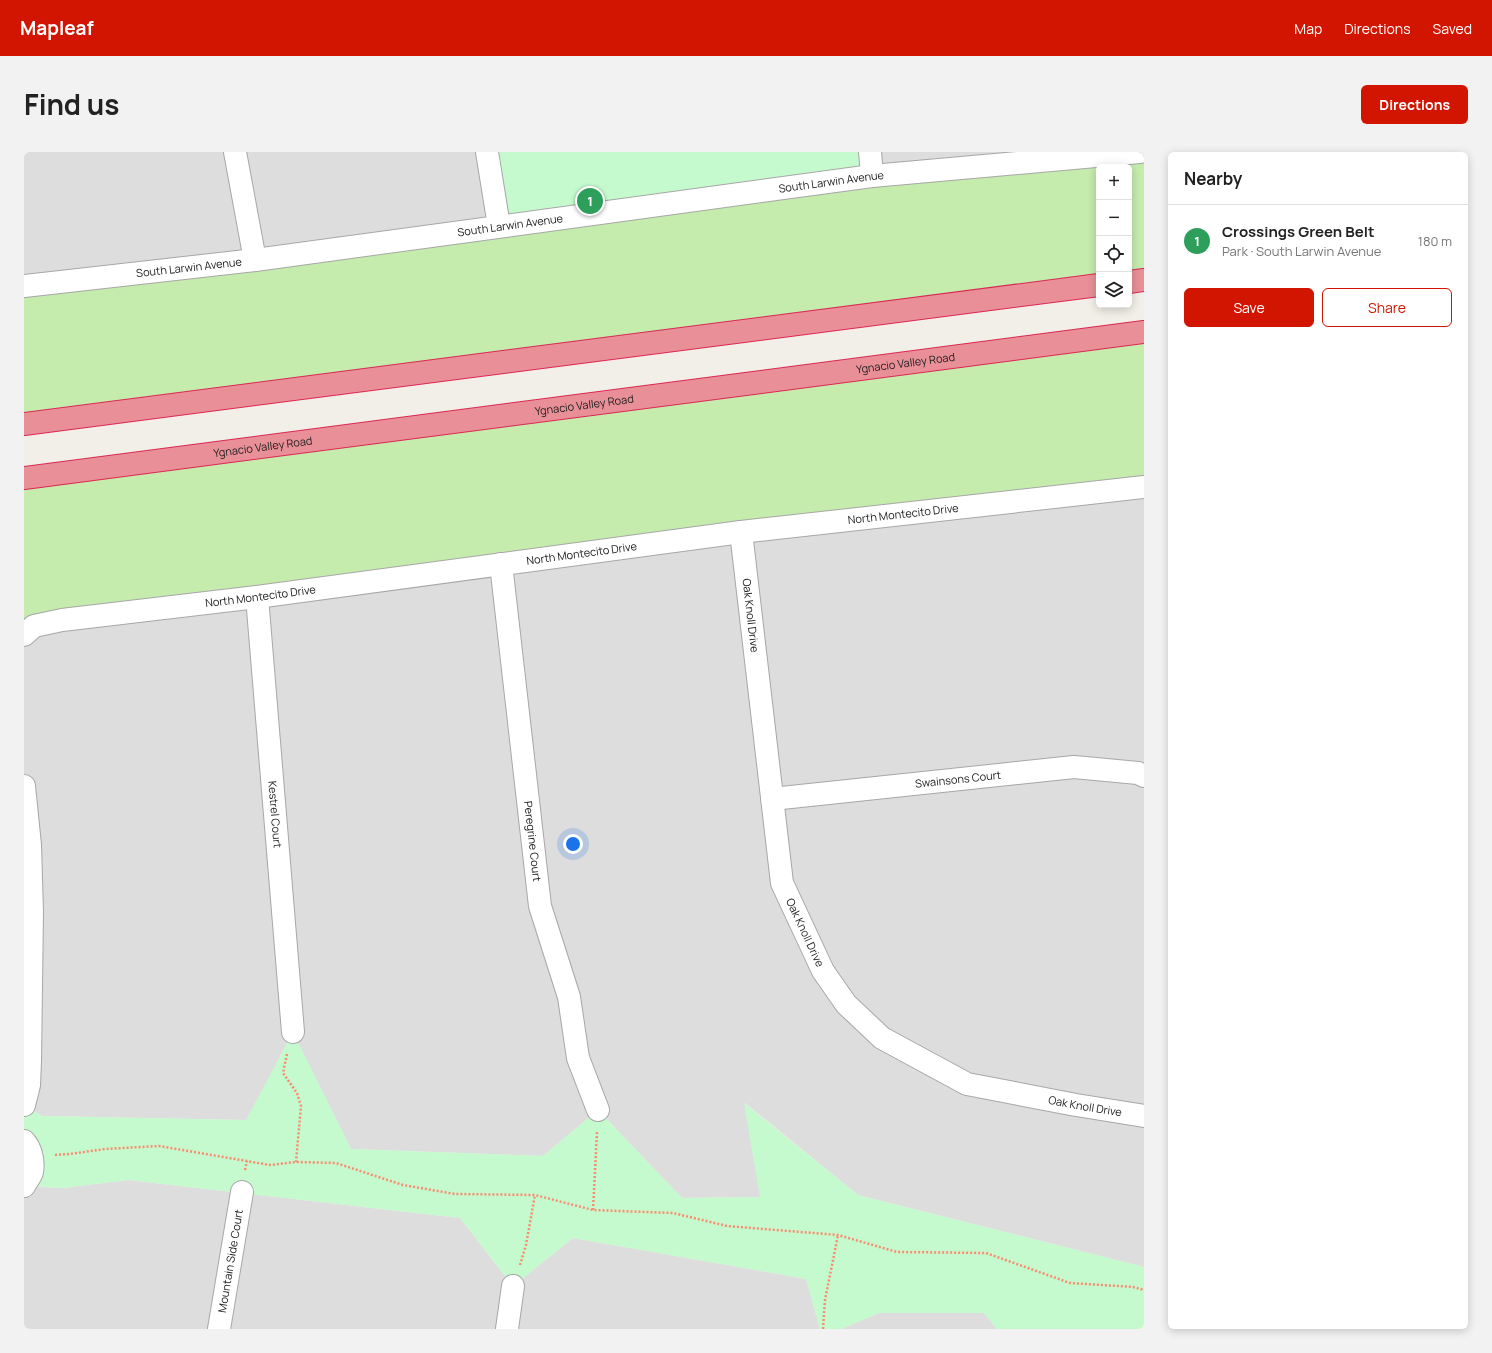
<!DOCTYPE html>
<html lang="en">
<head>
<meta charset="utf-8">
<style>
	:root { --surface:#fff; --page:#f2f2f2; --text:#222; --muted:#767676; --line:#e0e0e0; --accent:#d11500 }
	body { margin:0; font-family:Manrope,sans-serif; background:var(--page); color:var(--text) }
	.controls { position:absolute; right:12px; top:12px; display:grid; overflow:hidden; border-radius:6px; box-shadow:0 2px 10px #0003 }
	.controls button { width:36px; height:36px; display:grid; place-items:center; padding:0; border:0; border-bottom:1px solid var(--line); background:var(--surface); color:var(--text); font:20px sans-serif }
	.you { position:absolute; left:549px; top:692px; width:14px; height:14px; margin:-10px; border:3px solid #fff; border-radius:50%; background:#1a73e8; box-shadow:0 0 0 6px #1a73e833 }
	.badge { display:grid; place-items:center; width:26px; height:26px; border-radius:50%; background:var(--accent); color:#fff; font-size:13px; font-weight:700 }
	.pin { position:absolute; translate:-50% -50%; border:2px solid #fff; box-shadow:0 1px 4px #0006 }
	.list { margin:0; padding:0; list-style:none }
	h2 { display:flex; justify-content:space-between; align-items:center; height:52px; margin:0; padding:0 16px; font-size:17px }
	h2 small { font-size:13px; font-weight:400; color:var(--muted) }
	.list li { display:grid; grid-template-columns:26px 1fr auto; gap:12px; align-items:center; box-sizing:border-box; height:72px; padding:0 16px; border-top:1px solid var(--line) }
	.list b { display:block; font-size:15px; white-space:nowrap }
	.list p { margin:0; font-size:13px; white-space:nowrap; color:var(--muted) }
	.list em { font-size:13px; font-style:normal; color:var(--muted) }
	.actions { display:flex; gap:8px; padding:12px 16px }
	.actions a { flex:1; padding:9px 0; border:1px solid var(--accent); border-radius:6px; text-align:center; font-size:14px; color:var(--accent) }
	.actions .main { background:var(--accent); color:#fff }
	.icon { flex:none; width:22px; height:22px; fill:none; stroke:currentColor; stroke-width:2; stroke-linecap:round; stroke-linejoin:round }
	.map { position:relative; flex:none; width:1120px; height:1177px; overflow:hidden; border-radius:6px }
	header { display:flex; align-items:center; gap:24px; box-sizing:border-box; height:56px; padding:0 20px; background:var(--accent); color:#fff }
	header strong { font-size:19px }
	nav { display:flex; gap:22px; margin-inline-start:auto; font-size:14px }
	.intro { display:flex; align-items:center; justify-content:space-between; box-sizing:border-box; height:96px; padding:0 24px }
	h1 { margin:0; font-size:28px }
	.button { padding:10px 18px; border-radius:6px; background:var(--accent); color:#fff; font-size:14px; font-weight:700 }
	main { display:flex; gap:24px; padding:0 24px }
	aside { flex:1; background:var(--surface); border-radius:6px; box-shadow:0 2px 10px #0003 }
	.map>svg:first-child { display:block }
	.residential { fill:#dedddd }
	.grass { fill:#c5ebad }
	.park { fill:#c5face }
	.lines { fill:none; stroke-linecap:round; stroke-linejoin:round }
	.minor-casing { stroke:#a7a7a7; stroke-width:24 }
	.highway-casing { stroke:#dc2753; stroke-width:24 }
	.path { stroke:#fa8b6e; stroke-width:2.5; stroke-dasharray:2 2; stroke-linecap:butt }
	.minor { stroke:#fff; stroke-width:22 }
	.highway { stroke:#e88f97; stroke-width:22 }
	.labels { text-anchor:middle; stroke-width:4; stroke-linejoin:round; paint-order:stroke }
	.street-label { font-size:11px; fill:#202020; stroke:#fff }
</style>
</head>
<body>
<header>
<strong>Mapleaf</strong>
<nav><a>Map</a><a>Directions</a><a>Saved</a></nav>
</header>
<div class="intro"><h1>Find us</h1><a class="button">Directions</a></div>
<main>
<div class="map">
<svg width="1120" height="1177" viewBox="0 0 1120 1177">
	<rect width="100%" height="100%" fill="#f1efe7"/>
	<!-- residential -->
	<g class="residential">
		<polygon points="0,0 463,0 475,74 0,134"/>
		<polygon points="846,0 1116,0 848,24"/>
		<polygon points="1120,335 1120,1115 834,1043 721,951 737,1045 658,1046 574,958 519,1004 327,997 269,881 223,968 18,964 0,953 0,483"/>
		<polygon points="104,1028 436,1066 489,1134 549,1086 782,1127 796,1177 0,1177 0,1034 39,1036"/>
		<polygon points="855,1161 960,1161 973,1177 817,1177"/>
	</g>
	<!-- grass -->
	<g class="grass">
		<polygon points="1120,0 1120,128 1105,130 1105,15 1075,15 1075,133 0,272 0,134"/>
		<polygon points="1120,180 1120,335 0,483 0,326"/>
	</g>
	<!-- park -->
	<g class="park">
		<polygon points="463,0 846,0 848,24 475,74"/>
		<polygon points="269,880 327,997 519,1004 574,958 658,1046 736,1045 720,951 834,1043 1120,1115 1120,1177 973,1177 960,1161 855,1161 817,1177 796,1177 782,1127 549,1086 489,1134 436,1066 104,1028 39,1036 0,1034 0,953 18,964 222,968"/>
	</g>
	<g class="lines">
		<!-- minor casing -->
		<g class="minor-casing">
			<g id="minor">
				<polyline points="211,0 231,108"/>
				<polyline points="463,0 475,74"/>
				<polyline points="846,0 848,24"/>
				<path id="s1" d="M0 134 231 108 848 24 1116 0"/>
				<path id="s2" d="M717 380 758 731 799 819 822 852 858 886 943 932 1052 953 1120 964"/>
				<path id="s3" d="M477 412 516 754 545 845 554 906 574 958"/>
				<path id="s4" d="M233 445 269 880"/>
				<path id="s5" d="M0 483 10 474 38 468 233 445 717 380 1120 335"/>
				<polyline points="0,634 6,693 8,760 6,909 5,933 0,953"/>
				<path id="s6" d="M748 647 1050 615 1114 621 1120 624"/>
				<path d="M0 989C7 996 10 1010 8 1020 7 1024 2 1030 0 1034"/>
				<path id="s7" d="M195 1177 218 1040"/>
				<polyline points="483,1177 489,1134"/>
			</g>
		</g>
		<!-- highway casing -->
		<g class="highway-casing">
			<g id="highway">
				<polyline points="1105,130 1120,128"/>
				<polyline points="0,272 1075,133"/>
				<path id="s8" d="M0 326 1120 180"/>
			</g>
		</g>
		<!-- path -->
		<g class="path">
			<polyline points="263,902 259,921 273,941 277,954 272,1010"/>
			<polyline points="31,1003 46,1002 81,997 135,994 246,1013 272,1010 312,1011 379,1033 431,1042 511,1043 569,1058 649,1061 703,1074 814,1083 873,1100 962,1101 1046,1131 1109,1135 1120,1138"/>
			<polyline points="221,1018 223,1009"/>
			<polyline points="569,1058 573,980"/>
			<polyline points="496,1113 502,1093 511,1043"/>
			<polyline points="799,1177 801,1148 814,1083"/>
		</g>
		<!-- minor -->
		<use href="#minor" class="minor"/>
		<!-- highway -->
		<use href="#highway" class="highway"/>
	</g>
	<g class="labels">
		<!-- street labels -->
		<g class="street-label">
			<text dy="4" stroke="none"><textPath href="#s1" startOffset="814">South Larwin Avenue</textPath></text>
			<text dy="4" stroke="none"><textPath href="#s1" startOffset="490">South Larwin Avenue</textPath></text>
			<text dy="4" stroke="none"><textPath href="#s1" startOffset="166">South Larwin Avenue</textPath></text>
			<text dy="4" stroke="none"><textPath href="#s8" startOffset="889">Ygnacio Valley Road</textPath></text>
			<text dy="4" stroke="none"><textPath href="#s8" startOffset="565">Ygnacio Valley Road</textPath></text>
			<text dy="4" stroke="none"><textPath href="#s8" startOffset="241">Ygnacio Valley Road</textPath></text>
			<text dy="4" stroke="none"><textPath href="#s5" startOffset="890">North Montecito Drive</textPath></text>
			<text dy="4" stroke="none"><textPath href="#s5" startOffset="566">North Montecito Drive</textPath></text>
			<text dy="4" stroke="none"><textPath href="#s5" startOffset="242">North Montecito Drive</textPath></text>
			<text dy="4" stroke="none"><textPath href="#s2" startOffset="84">Oak Knoll Drive</textPath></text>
			<text dy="4" stroke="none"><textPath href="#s6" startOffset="187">Swainsons Court</textPath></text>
			<text dy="4" stroke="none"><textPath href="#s4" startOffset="218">Kestrel Court</textPath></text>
			<text dy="4" stroke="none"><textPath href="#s3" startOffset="279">Peregrine Court</textPath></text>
			<text dy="4" stroke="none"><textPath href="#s2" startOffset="408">Oak Knoll Drive</textPath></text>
			<text dy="4" stroke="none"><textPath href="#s2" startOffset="757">Oak Knoll Drive</textPath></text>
			<text dy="4" stroke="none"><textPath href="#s7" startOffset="69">Mountain Side Court</textPath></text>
		</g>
	</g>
</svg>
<div class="controls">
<button>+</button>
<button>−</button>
<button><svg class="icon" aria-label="locate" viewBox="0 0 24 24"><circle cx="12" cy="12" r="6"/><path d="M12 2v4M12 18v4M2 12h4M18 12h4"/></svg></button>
<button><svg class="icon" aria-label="layers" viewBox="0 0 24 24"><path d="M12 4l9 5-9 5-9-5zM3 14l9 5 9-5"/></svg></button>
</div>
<div class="you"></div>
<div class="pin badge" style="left:566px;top:49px;background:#2e9e5b">1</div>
</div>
<aside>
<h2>Nearby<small></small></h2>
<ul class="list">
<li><span class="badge" style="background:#2e9e5b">1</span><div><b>Crossings Green Belt</b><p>Park · South Larwin Avenue</p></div><em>180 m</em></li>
</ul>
<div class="actions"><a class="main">Save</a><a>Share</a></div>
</aside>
</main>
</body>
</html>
